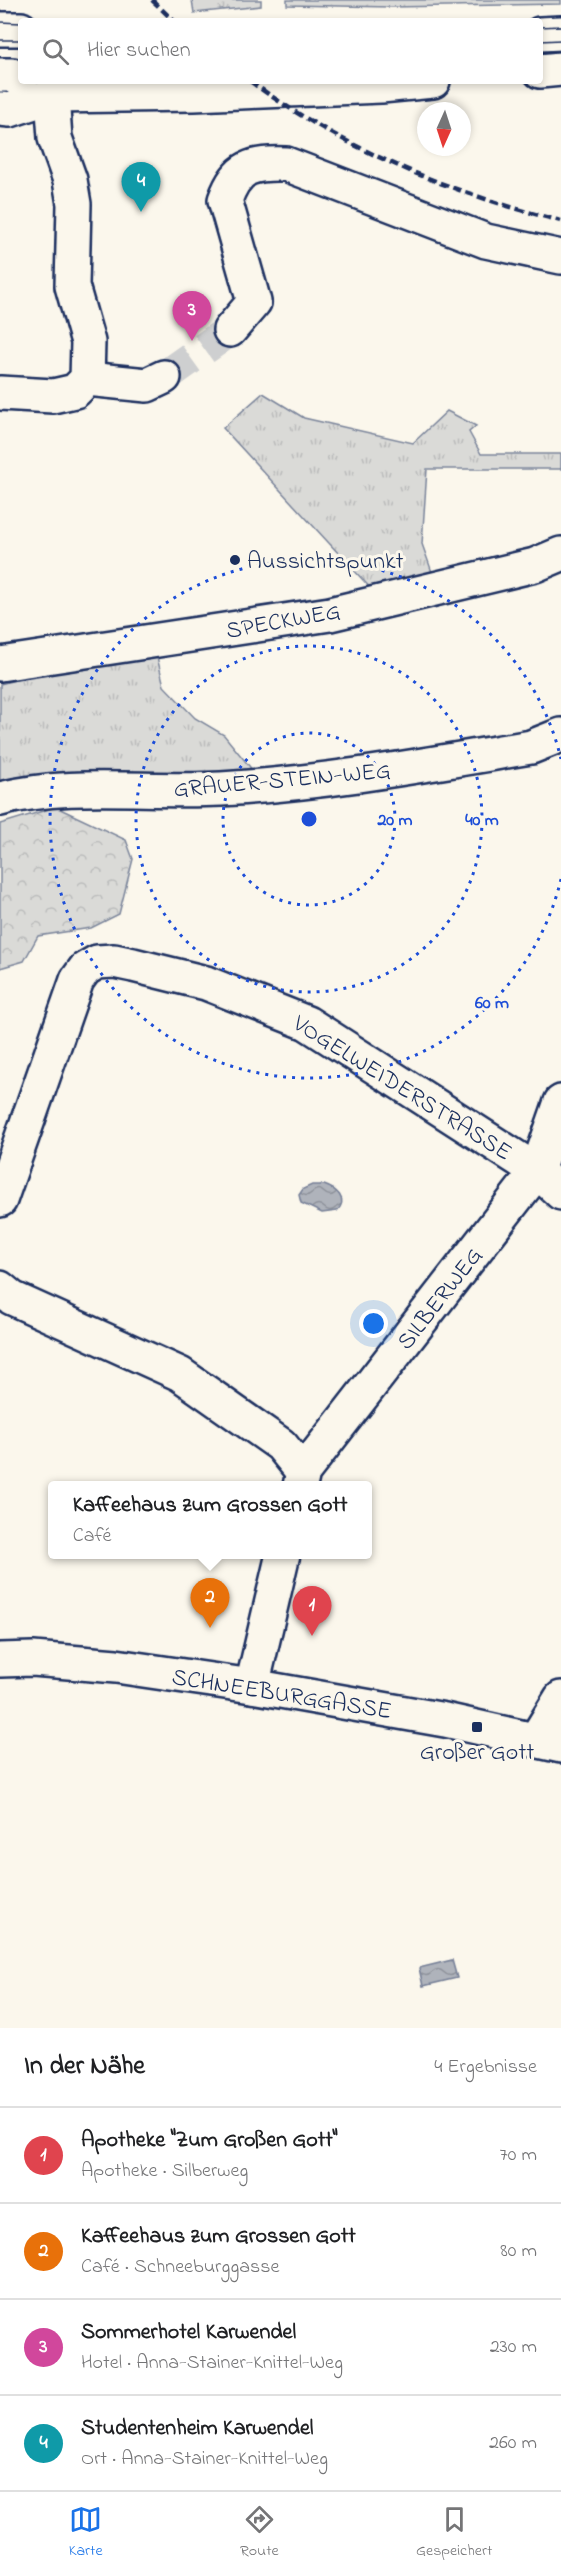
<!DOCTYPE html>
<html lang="de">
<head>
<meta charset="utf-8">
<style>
	:root { --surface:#fff; --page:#f2f2f2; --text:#202124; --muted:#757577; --line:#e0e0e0; --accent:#1a73e8 }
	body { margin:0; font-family:"Indie Flower",sans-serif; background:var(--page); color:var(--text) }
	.compass { position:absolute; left:417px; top:102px; width:54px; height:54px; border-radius:50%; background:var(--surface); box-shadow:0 3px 9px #0003; rotate:183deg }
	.you { position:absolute; left:374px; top:1324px; width:21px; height:21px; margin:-15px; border:4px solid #fff; border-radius:50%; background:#1a73e8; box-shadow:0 0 0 9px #1a73e833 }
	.badge { display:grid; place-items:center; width:39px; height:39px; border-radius:50%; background:var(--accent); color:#fff; font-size:20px; font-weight:700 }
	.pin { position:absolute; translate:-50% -50px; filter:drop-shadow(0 2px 3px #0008) }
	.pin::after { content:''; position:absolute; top:32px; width:21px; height:18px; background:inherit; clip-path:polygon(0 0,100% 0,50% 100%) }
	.popup { position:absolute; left:48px; top:1481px; width:324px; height:78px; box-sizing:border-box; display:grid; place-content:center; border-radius:6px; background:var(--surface); filter:drop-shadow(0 2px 4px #0005); font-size:20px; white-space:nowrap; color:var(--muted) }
	.popup b { font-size:22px; color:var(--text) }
	.popup::after { content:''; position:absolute; left:50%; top:100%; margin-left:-12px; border:12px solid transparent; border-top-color:var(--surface) }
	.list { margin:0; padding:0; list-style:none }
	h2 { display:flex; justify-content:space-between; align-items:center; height:78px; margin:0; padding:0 24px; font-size:26px }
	h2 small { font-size:20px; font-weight:400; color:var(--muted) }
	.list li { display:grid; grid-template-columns:39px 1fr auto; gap:18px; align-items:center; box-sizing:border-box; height:96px; padding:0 24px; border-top:2px solid var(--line) }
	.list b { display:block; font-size:22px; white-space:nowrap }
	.list p { margin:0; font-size:20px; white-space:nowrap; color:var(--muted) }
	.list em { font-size:20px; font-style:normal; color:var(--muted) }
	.icon { flex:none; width:33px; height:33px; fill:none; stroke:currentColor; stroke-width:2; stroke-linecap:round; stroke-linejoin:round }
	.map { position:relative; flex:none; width:561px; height:2028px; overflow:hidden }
	.search { position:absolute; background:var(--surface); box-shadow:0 3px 9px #0003; left:18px; right:18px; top:18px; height:66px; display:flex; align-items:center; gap:15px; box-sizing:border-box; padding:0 21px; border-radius:6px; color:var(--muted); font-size:22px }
	.sheet { height:462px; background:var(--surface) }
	nav { display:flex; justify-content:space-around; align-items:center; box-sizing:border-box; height:84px; border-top:2px solid var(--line); background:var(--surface); font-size:16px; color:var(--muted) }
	nav a { display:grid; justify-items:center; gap:3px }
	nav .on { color:var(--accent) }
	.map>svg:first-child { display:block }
	.grass { fill:url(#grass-tufts); stroke:#7a849a; stroke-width:1.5 }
	.forest { fill:url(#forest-crowns); stroke:#7a849a; stroke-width:1.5 }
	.water { fill:url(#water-waves); stroke:#747e96; stroke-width:1.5 }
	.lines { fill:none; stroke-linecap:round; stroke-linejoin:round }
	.minor-tunnel { stroke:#cecfd0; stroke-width:33; stroke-dasharray:33 16; stroke-linecap:butt }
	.minor-casing { stroke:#1b2f5e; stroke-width:38 }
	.major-casing { stroke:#1b2f5e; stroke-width:38 }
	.minor { stroke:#fbf7ec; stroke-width:33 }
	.major { stroke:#fbf7ec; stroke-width:33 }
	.tram { stroke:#1b2f5e; stroke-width:1.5 }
	.rail { stroke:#1b2f5e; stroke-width:4.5; stroke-dasharray:9 4.5; stroke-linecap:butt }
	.ring { fill:none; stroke:#1d4ed8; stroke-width:3; stroke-dasharray:3 6 }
	.poi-dot { fill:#1b2f5e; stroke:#fbf7ec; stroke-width:2 }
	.labels { text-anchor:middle; stroke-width:6; stroke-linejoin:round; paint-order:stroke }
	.poi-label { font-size:24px; fill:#1b2f5e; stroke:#fbf7ec; text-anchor:start }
	.street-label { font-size:24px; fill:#1b2f5e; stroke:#fbf7ec }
	.centre { fill:#1d4ed8; stroke:#fbf7ec; stroke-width:3 }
	.ring-label { font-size:18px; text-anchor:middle; font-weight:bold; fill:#1d4ed8; stroke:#fbf7ec; stroke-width:6; stroke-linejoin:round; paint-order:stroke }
</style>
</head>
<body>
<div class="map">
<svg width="561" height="2028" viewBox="0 0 561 2028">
	<defs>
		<pattern id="grass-tufts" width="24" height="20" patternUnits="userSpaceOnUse" patternTransform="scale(1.5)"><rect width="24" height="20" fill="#dadad7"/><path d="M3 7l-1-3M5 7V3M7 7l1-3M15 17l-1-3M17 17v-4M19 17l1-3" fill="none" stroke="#babbbb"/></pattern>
		<pattern id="forest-crowns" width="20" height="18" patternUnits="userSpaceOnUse" patternTransform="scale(1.5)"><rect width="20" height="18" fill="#dadad7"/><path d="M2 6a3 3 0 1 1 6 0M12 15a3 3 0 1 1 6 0" fill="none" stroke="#babbbb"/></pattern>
		<pattern id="water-waves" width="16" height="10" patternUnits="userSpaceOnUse" patternTransform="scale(1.5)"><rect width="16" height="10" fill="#afb3bb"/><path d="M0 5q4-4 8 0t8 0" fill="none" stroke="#8e929b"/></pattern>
	</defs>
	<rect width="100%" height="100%" fill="#fbf7ec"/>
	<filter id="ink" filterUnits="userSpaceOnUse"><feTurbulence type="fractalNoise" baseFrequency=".0167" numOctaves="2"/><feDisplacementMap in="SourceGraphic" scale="12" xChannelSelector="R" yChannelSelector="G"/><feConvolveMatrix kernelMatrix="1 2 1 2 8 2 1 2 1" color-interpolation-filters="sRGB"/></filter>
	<g filter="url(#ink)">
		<!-- grass -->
		<g class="grass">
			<polygon points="192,0 261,0 261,6 194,13"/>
			<polygon points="287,0 561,0 561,4 392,7 287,5"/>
			<polygon points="263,393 304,418 413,443 447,411 476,426 469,432 481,454 561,454 561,469 427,469 422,544 432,572 415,580 374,592 223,428"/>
			<polygon points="157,657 164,686 195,718 224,735 254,772 0,788 0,684 88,661"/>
		</g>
		<!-- forest -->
		<polygon class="forest" points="56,807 126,840 133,859 119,914 91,928 38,936 24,961 0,968 0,824"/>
		<!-- water -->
		<g class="water">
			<path d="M324 1185C336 1189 349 1199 337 1211L322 1213 301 1203 299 1195 303 1189 312 1185Z"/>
			<polygon points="452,1960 457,1978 423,1986 419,1968"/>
		</g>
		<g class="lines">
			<!-- minor-tunnel -->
			<polyline class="minor-tunnel" points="164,377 230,330"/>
			<!-- minor casing -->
			<g class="minor-casing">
				<g id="minor">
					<polyline points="0,29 21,29"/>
					<polyline points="540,34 561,33"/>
					<path d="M230 330 254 302 225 200C237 166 252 163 286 164L486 241 561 257"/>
					<polyline points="87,379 147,385 164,377"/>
					<polyline points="0,393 53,396 75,391 87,379 88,342 72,286 74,204 70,180 55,138 52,96"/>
					<polyline points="0,664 330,614 535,565 561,554"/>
					<path d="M0 799C69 781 149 793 221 789 326 783 429 764 531 747L561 735"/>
					<polyline points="0,1200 77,980 85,969 97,962 114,961 133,965 206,983 307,1023 537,1171 561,1193"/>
					<polyline points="0,1288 12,1298 180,1374 281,1445 303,1472"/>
					<polyline points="300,1486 303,1472 537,1171 561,1102"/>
					<polyline points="0,1660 33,1659 116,1666 252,1686 445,1720 561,1746"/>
					<polyline points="252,1686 283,1554"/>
					<polyline points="536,1739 561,1698"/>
				</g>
			</g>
			<!-- major casing -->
			<g class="major-casing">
				<g id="major">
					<polyline points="540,71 561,69"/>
					<polyline points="0,75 12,75 21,80"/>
					<polyline points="0,109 10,110 52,96 194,94 381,86 433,81"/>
				</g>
			</g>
			<!-- minor -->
			<use href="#minor" class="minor"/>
			<!-- major -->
			<use href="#major" class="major"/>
			<!-- tram -->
			<g class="tram">
				<polyline points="0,22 21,23"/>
				<polyline points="540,27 561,26"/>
				<polyline points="0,40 21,40"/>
				<polyline points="540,41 561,40"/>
			</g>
			<!-- rail -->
			<g class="rail">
				<polyline points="152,0 174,21"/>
				<path d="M250 81C344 150 449 192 561 221"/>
			</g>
		</g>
	</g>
	<!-- distance rings -->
	<g class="ring">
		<circle cx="309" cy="819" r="86"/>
		<circle cx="309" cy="819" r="173"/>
		<path d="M561 879A259 259 0 1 1 561 759"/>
	</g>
	<!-- markers -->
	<g class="poi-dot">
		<circle cx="235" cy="560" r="6"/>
		<rect x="471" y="1721" width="12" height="12" rx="3"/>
	</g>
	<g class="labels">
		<!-- poi labels -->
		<g class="poi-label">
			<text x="247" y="568">Aussichtspunkt</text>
			<text x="477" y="1759" text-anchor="middle">Großer Gott</text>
		</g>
		<!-- street labels -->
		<g class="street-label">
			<text transform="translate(283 620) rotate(-10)" y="8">SPECKWEG</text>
			<text transform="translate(282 779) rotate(-5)" y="8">GRAUER-STEIN-WEG</text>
			<text transform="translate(403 1087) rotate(32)" y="8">VOGELWEIDERSTRASSE</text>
			<text transform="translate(439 1298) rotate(-52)" y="8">SILBERWEG</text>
			<text transform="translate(282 1693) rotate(9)" y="8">SCHNEEBURGGASSE</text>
		</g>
	</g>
	<circle cx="309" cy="819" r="9" class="centre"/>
	<g class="ring-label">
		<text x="395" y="825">20 m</text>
		<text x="482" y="825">40 m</text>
		<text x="492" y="1008">60 m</text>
	</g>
</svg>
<svg class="compass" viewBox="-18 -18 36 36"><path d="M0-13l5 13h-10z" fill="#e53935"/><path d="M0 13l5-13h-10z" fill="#757577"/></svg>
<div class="you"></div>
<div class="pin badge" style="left:312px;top:1636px;background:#e0444e">1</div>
<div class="pin badge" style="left:210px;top:1628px;background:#e8710a">2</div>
<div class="popup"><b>Kaffeehaus zum Grossen Gott</b>Café</div>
<div class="pin badge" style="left:192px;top:341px;background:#d1479c">3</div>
<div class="pin badge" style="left:141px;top:212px;background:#0f9aa8">4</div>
<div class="search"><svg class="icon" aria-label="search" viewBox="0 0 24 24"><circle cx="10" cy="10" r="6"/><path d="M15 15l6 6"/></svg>Hier suchen</div>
</div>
<section class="sheet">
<h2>In der Nähe<small>4 Ergebnisse</small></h2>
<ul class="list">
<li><span class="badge" style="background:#e0444e">1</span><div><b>Apotheke &quot;Zum Großen Gott&quot;</b><p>Apotheke · Silberweg</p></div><em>70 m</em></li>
<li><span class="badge" style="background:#e8710a">2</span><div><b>Kaffeehaus zum Grossen Gott</b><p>Café · Schneeburggasse</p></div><em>80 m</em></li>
<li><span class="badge" style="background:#d1479c">3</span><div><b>Sommerhotel Karwendel</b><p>Hotel · Anna-Stainer-Knittel-Weg</p></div><em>230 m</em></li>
<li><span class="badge" style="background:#0f9aa8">4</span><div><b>Studentenheim Karwendel</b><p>Ort · Anna-Stainer-Knittel-Weg</p></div><em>260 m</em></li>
</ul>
</section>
<nav>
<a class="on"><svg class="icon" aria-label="map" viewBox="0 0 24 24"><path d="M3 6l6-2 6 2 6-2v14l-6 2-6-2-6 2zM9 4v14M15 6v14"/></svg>Karte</a>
<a><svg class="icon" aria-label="directions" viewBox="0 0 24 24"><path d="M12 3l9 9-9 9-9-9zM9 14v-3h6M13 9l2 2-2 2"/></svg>Route</a>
<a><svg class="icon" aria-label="saved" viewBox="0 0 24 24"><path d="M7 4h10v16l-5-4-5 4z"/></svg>Gespeichert</a>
</nav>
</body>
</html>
